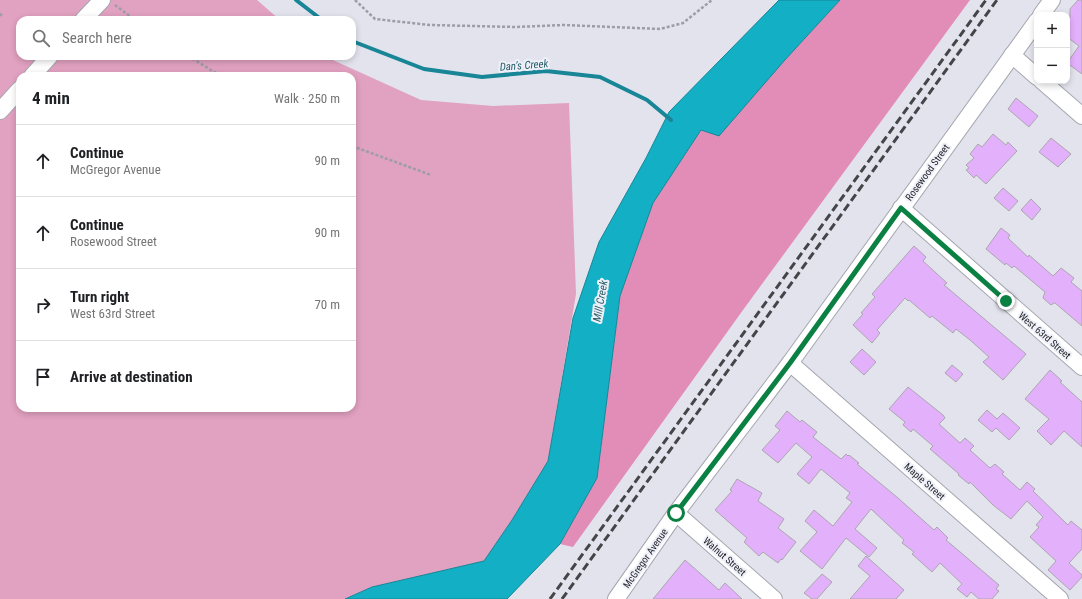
<!DOCTYPE html>
<html lang="en">
<head>
<meta charset="utf-8">
<style>
	:root { --surface:#fff; --page:#f6f6f6; --text:#202124; --muted:#757577; --line:#e0e0e0 }
	body { margin:0; font-family:"Roboto Condensed",sans-serif; background:var(--page); color:var(--text) }
	.controls { position:absolute; right:12px; top:12px; display:grid; overflow:hidden; border-radius:8px; box-shadow:0 2px 6px #0003 }
	.controls button { width:36px; height:36px; display:grid; place-items:center; padding:0; border:0; border-bottom:1px solid var(--line); background:var(--surface); color:var(--text); font:20px sans-serif }
	.stop { position:absolute; width:12px; height:12px; margin:-9px; border:3px solid #0b8043; border-radius:50%; background:#fff }
	.stop.end { background:#0b8043; border-color:#fff; box-shadow:0 1px 4px #0008 }
	.list { margin:0; padding:0; list-style:none }
	h2 { display:flex; justify-content:space-between; align-items:center; height:52px; margin:0; padding:0 16px; font-size:17px }
	h2 small { font-size:13px; font-weight:400; color:var(--muted) }
	.list li { display:grid; grid-template-columns:26px 1fr auto; gap:12px; align-items:center; box-sizing:border-box; height:72px; padding:0 16px; border-top:1px solid var(--line) }
	.list b { display:block; font-size:15px; white-space:nowrap }
	.list p { margin:0; font-size:13px; white-space:nowrap; color:var(--muted) }
	.list em { font-size:13px; font-style:normal; color:var(--muted) }
	.icon { flex:none; width:22px; height:22px; fill:none; stroke:currentColor; stroke-width:2; stroke-linecap:round; stroke-linejoin:round }
	.map { position:relative; flex:none; width:1082px; height:599px; overflow:hidden }
	.search { position:absolute; background:var(--surface); box-shadow:0 2px 6px #0003; left:16px; top:16px; width:340px; height:44px; display:flex; align-items:center; gap:10px; box-sizing:border-box; padding:0 14px; border-radius:12px; color:var(--muted); font-size:15px }
	.panel { position:absolute; background:var(--surface); box-shadow:0 2px 6px #0003; left:16px; top:72px; width:340px; height:340px; border-radius:12px }
	.map>svg:first-child { display:block }
	.green { fill:#e1a1c0; fill-rule:evenodd }
	.forest { fill:#e28cb8 }
	.water { fill:#12afc5; stroke:#188696 }
	.lines { fill:none; stroke-linecap:round; stroke-linejoin:round }
	.stream { stroke:#188696; stroke-width:4 }
	.building { fill:#e3b0fc; stroke:#aba6ae }
	.minor-casing { stroke:#a5a6af; stroke-width:18 }
	.path { stroke:#9c9da5; stroke-width:2.5; stroke-dasharray:3 2; stroke-linecap:butt }
	.minor { stroke:#fff; stroke-width:16 }
	.rail { stroke:#444549; stroke-width:3; stroke-dasharray:8 4; stroke-linecap:butt }
	.route { stroke:#0b8043; stroke-width:5 }
	.labels { text-anchor:middle; stroke-width:4; stroke-linejoin:round; paint-order:stroke }
	.street-label { font-size:10px; fill:#252629; stroke:#eff1fa }
	.water-label { font-size:11px; font-style:italic; fill:#265d66; stroke:#eff1fa }
</style>
</head>
<body>
<div class="map">
<svg width="1082" height="599" viewBox="0 0 1082 599">
	<rect width="100%" height="100%" fill="#e2e3ed"/>
	<!-- green -->
	<path class="green" d="M0 0H257L280 20H20V56H324L421 100 493 106 569 103 576 294 548 461 512 520 484 562 372 587 345 599H0ZM20 76H352V408H20Z"/>
	<!-- forest -->
	<polygon class="forest" points="840,0 970,0 743,310 573,547 560,544 597,478 620,296 653,203 701,130 784,61"/>
	<!-- water -->
	<polygon class="water" points="779,0 840,0 784,61 719,136 701,130 653,203 620,296 597,478 560,544 507,599 345,599 372,587 484,561 512,520 548,461 573,318 599,242 646,158 669,112"/>
	<g class="lines">
		<!-- stream -->
		<g class="stream">
			<polyline points="296,0 322,20"/>
			<polyline points="352,41 424,69 482,77 546,71 600,77 647,100 671,120"/>
		</g>
	</g>
	<!-- building -->
	<g class="building">
		<polygon points="1078,0 1082,0 1082,74 1067,63 1079,46 1067,37 1067,15 1070,18 1070,9"/>
		<polygon points="1016,98 1038,116 1029,127 1008,109"/>
		<polygon points="993,134 1006,145 1008,142 1017,151 986,184 976,175 974,178 966,170 969,168 966,165 974,158 970,154 978,144 982,147"/>
		<polygon points="1051,138 1071,154 1058,167 1039,152"/>
		<polygon points="1003,188 1018,201 1009,211 994,198"/>
		<polygon points="1031,199 1041,209 1032,220 1021,210"/>
		<polygon points="1001,228 1010,235 1008,238 1028,257 1029,255 1053,276 1061,268 1074,278 1071,282 1082,291 1082,326 1055,303 1054,303 1051,305 1043,298 1045,292 1014,266 1012,268 1006,263 1005,265 986,249"/>
		<polygon points="914,246 926,257 923,261 947,283 944,285 1026,354 1003,380 983,362 989,357 970,340 956,329 953,333 932,316 930,318 909,300 908,301 905,298 877,330 880,333 872,343 853,325 863,314 861,313 875,297 872,294"/>
		<polygon points="862,349 876,362 864,375 850,362"/>
		<polygon points="952,365 963,374 956,382 945,373"/>
		<polygon points="1050,370 1062,381 1060,382 1082,402 1082,447 1064,431 1051,445 1037,431 1049,419 1025,399"/>
		<polygon points="908,387 943,415 945,418 939,424 960,443 965,438 974,446 970,450 990,468 995,464 1004,472 1002,474 1020,490 1027,482 1035,489 1033,491 1068,525 1071,521 1082,530 1082,549 1069,563 1082,575 1082,577 1070,590 1048,570 1056,561 1030,537 1039,527 1036,525 1043,517 1027,501 1011,519 993,505 970,482 969,484 958,475 959,474 930,449 933,446 913,429 911,432 903,425 905,422 889,409"/>
		<polygon points="987,410 997,419 1003,413 1020,428 1009,440 996,428 992,432 978,420"/>
		<polygon points="787,411 800,422 802,420 817,432 813,437 841,459 846,454 848,456 849,455 859,463 857,464 898,498 934,530 937,527 948,538 946,540 999,585 996,589 999,591 992,599 979,599 971,592 967,597 957,589 962,584 940,563 932,572 912,554 914,552 902,543 904,540 871,509 855,529 877,548 869,557 846,538 822,569 800,551 817,532 805,521 814,510 833,526 852,502 846,498 850,493 821,469 809,484 797,474 812,457 796,443 778,463 762,450 780,430 775,426"/>
		<polygon points="737,479 762,493 758,501 784,519 778,528 796,542 782,560 781,559 778,563 763,552 759,556 744,542 747,538 715,510 732,491 730,490"/>
		<polygon points="866,556 904,590 896,599 850,599 870,576 858,566"/>
		<polygon points="685,560 719,590 725,583 742,599 653,599"/>
		<polygon points="822,574 832,582 817,599 812,599 804,593"/>
	</g>
	<g class="lines">
		<!-- minor casing -->
		<g class="minor-casing">
			<g id="minor">
				<polyline points="1041,15 1052,0"/>
				<polyline points="83,20 102,0"/>
				<polyline points="1012,55 1037,77"/>
				<polyline points="32,76 50,56"/>
				<polyline points="1042,81 1082,116"/>
				<polyline points="0,111 20,89"/>
				<polyline points="901,208 1082,367"/>
				<polyline points="790,363 1060,599"/>
				<polyline points="676,513 774,599"/>
				<polyline points="616,599 676,513 790,363 1037,21"/>
			</g>
		</g>
		<!-- path -->
		<g class="path">
			<polyline points="355,0 375,19 430,25 516,27 564,25 660,29 683,23 712,0"/>
			<polyline points="115,5 135,20"/>
			<polyline points="0,16 3,12"/>
			<polyline points="188,56 221,76"/>
			<polyline points="352,146 431,175"/>
		</g>
		<!-- minor -->
		<use href="#minor" class="minor"/>
		<!-- rail -->
		<g class="rail">
			<polyline points="550,599 986,0"/>
			<polyline points="562,599 997,0"/>
		</g>
	</g>
	<g class="lines">
		<!-- route -->
		<polyline class="route" points="676,513 790,363 901,208 1006,301"/>
	</g>
	<g class="labels">
		<!-- street labels -->
		<g class="street-label">
			<text transform="translate(927 172) rotate(-54)" y="4">Rosewood Street</text>
			<text transform="translate(1045 335) rotate(41)" y="4">West 63rd Street</text>
			<text transform="translate(925 481) rotate(41)" y="4">Maple Street</text>
			<text transform="translate(725 556) rotate(41)" y="4">Walnut Street</text>
			<text transform="translate(645 558) rotate(-55)" y="4">McGregor Avenue</text>
		</g>
		<!-- water labels -->
		<g class="water-label">
			<text transform="translate(524 65) rotate(-4)" y="4">Dan’s Creek</text>
			<text transform="translate(600 301) rotate(-80)" y="4">Mill Creek</text>
		</g>
	</g>
</svg>
<div class="controls">
<button>+</button>
<button>−</button>
</div>
<div class="stop" style="left:676px;top:513px"></div>
<div class="stop end" style="left:1006px;top:301px"></div>
<div class="search"><svg class="icon" aria-label="search" viewBox="0 0 24 24"><circle cx="10" cy="10" r="6"/><path d="M15 15l6 6"/></svg>Search here</div>
<section class="panel">
<h2>4 min<small>Walk · 250 m</small></h2>
<ul class="list">
<li><svg class="icon" aria-label="ahead" viewBox="0 0 24 24"><path d="M12 20V5M6 11l6-6 6 6"/></svg><div><b>Continue</b><p>McGregor Avenue</p></div><em>90 m</em></li>
<li><svg class="icon" aria-label="ahead" viewBox="0 0 24 24"><path d="M12 20V5M6 11l6-6 6 6"/></svg><div><b>Continue</b><p>Rosewood Street</p></div><em>90 m</em></li>
<li><svg class="icon" aria-label="right" viewBox="0 0 24 24"><path d="M7 20v-9h11M14 6l5 5-5 5"/></svg><div><b>Turn right</b><p>West 63rd Street</p></div><em>70 m</em></li>
<li><svg class="icon" aria-label="arrive" viewBox="0 0 24 24"><path d="M6 21V4h12l-3 4 3 4H6"/></svg><div><b>Arrive at destination</b></div></li>
</ul>
</section>
</div>
</body>
</html>
